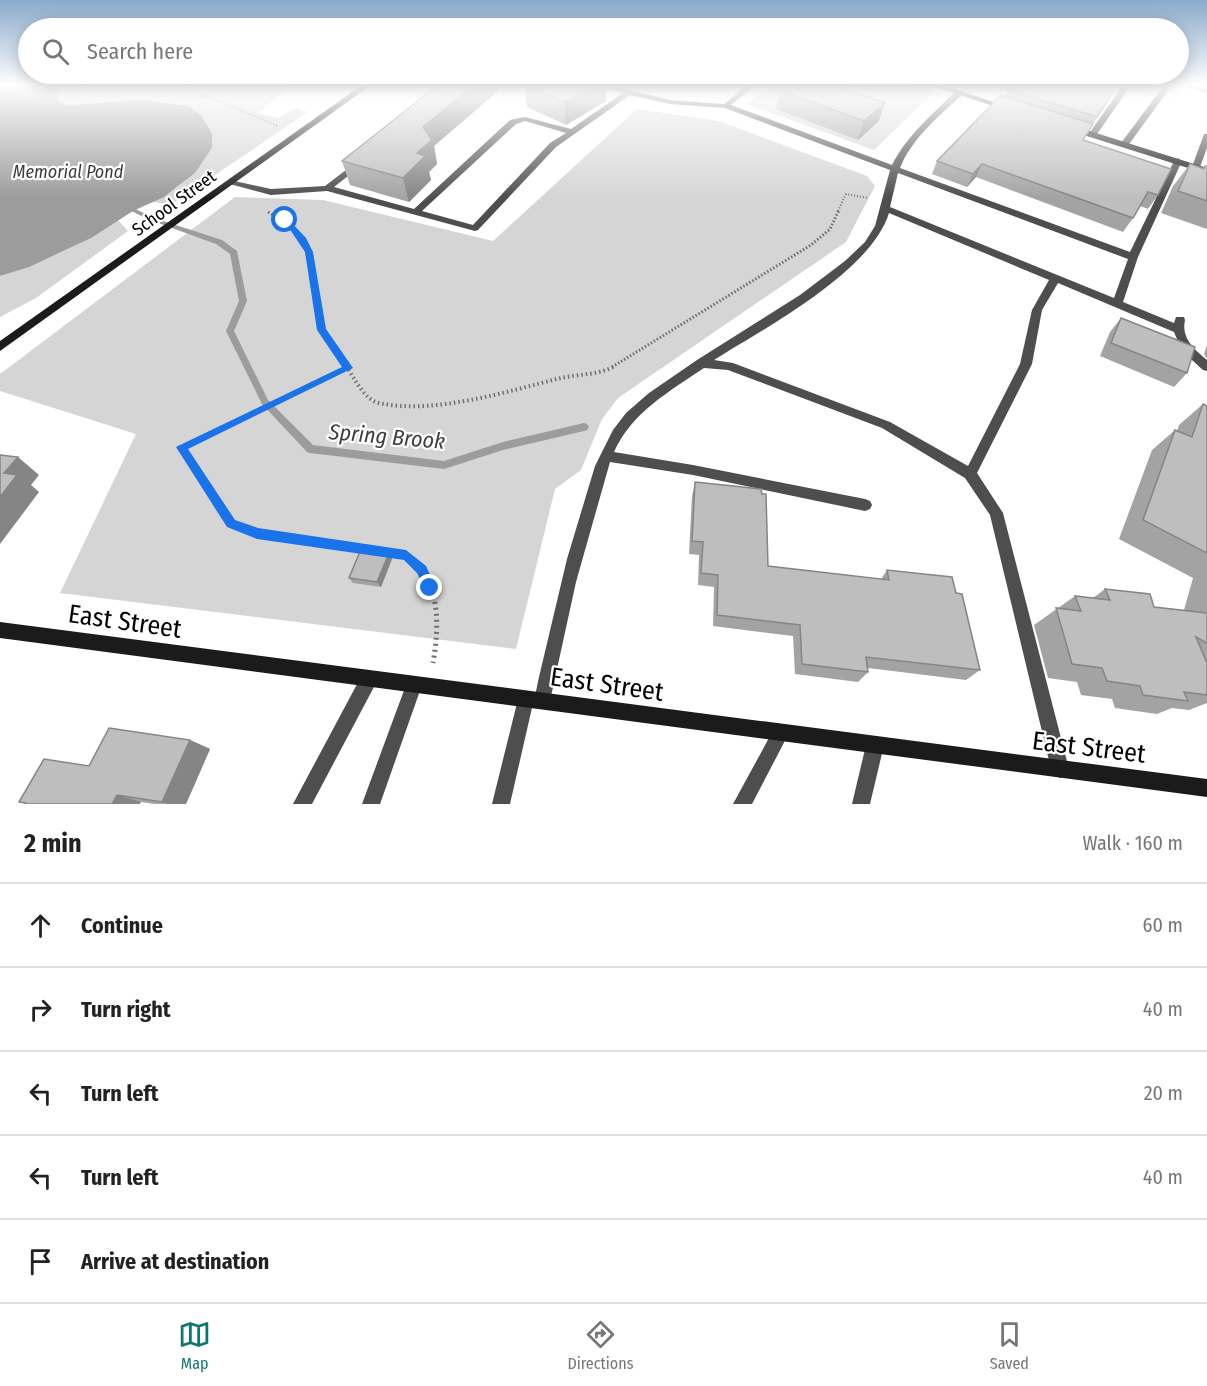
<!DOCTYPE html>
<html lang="en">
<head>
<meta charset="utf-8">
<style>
	:root { --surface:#fff; --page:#f2f2f2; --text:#222; --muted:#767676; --line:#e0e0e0; --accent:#0f766e }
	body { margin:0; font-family:"Fira Sans Condensed",sans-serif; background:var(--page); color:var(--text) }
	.stop { position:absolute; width:18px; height:18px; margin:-14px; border:4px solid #1a73e8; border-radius:50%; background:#fff }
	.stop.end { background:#1a73e8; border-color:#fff; box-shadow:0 2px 6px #0008 }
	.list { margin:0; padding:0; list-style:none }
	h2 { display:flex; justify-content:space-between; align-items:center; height:78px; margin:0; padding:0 24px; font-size:26px }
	h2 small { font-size:20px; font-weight:400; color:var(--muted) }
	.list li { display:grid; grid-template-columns:39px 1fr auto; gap:18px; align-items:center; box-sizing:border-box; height:84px; padding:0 24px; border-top:2px solid var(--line) }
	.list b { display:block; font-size:22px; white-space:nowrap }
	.list em { font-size:20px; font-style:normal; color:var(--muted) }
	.icon { flex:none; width:33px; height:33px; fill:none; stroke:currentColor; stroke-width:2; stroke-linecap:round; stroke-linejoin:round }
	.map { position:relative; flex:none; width:1207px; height:804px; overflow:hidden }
	.search { position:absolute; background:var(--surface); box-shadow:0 3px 15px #0003; left:18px; right:18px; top:18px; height:66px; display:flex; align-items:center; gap:15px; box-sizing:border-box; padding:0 21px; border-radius:33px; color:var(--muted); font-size:22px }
	.sheet { height:498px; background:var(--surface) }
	nav { display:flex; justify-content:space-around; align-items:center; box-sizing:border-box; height:84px; border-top:2px solid var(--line); background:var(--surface); font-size:16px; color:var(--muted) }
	nav a { display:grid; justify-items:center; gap:3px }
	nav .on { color:var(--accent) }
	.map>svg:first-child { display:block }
	.green { fill:#d5d5d5 }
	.water { fill:#9c9c9c }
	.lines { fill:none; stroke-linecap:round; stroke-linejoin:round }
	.stream { fill:#9c9c9c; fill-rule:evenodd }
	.path-far3 { stroke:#707070; stroke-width:2; stroke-dasharray:1 2; stroke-linecap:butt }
	.path-far2 { stroke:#707070; stroke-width:3; stroke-dasharray:1.5 2; stroke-linecap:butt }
	.path-far1 { stroke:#707070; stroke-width:4; stroke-dasharray:1.5 3; stroke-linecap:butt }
	.path { stroke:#707070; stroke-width:5; stroke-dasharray:2 4; stroke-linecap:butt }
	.lane { fill:#4e4e4e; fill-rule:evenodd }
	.secondary { fill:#1b1b1b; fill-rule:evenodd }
	.wall { fill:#a3a3a3 }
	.shaded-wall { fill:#858585 }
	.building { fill:#bebebe; stroke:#858585; stroke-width:1.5 }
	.route { fill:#1a73e8 }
	.labels { text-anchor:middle; stroke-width:4.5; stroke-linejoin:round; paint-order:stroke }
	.far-water-label { font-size:18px; font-style:italic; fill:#3d3d3d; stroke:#fff }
	.far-street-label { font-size:18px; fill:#000; stroke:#fff }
	.water-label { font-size:22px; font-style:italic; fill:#3d3d3d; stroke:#fff }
	.near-street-label { font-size:26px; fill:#000; stroke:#fff }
</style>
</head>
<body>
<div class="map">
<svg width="1207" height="804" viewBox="0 0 1207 804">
	<rect width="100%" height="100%" fill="#fff"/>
	<!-- green -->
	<g class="green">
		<path d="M68 85H292L258 113 279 118 295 108 308 112 172 204 152 202C180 190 196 172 212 148L141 100 68 105 58 101 57 93Z"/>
		<polygon points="773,85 912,85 934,92 874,150 747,104"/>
		<polygon points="637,109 719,121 867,176 875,186 846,242 618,398 602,419 581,470 555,489 516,649 60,593 136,434 0,391 0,374 235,197 323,200 493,241"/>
		<path d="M118 220 128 231 36 298 0 317V276C42 262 81 245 118 220Z"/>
	</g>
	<!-- water -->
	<polygon class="water" points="0,85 68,85 57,93 58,101 68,105 141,100 188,106 201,115 212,134 212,148 195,173 164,197 133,211 91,238 29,267 0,276"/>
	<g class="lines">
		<!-- stream -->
		<polygon class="stream" points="123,203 154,218 222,240 237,251 247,301 234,331 268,400 313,445 444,461 503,442 584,423 587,424 589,427 587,430 584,431 503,450 444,469 310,453 307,452 262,404 226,331 239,301 230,254 216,244 150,220 121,206 120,205"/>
		<!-- path-far3 -->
		<g class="path-far3">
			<polyline points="179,85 278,126"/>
			<polyline points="79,92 97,85"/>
			<polyline points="838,211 846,194 868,198"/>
		</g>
		<!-- path-far2 -->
		<g class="path-far2">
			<path d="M268 212C326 244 306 275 322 328 326 341 339 355 347 367"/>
			<polyline points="612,367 811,245 830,229 839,210"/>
		</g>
		<!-- path-far1 -->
		<g class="path-far1">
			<path d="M346 366C354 377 364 400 379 403 434 415 508 391 561 378 579 374 599 375 615 366"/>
			<polyline points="348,368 181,447 231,523 257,534 398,553 414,562"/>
		</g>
		<!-- path -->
		<path class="path" d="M413 560C441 586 439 628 433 663"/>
		<!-- lane -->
		<g class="lane">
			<path d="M593 85H608L670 100 724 104 747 85H756L731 105 892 165C907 135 933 114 956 91H962V95C939 116 912 138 900 168L1130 252 1174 161 1178 158 1182 161 1138 257 1123 302 1174 323 1176 317H1184L1185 320C1181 338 1194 349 1207 360V371L1203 370 1182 351 1174 332 1058 283 1042 310 1032 364 977 473 1003 513 1069 769 1066 775 1060 778 1054 775 1051 769 990 515 965 478 882 428 728 370 704 368C670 391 631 413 614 452L693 465 865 499 870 501 872 505 870 509 865 511 693 475 610 462 576 582 550 701 548 707 542 709 536 707 534 701 539 677 567 559 595 466 613 430 626 413 649 393 697 360 800 295 845 261 865 242 875 226 890 170 725 108 670 104 630 95 556 147 478 230 475 231 327 191 271 195 226 183 230 180 271 189 325 186 359 160 362 161V165L334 187 414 209 510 120 525 117 571 129 623 93ZM525 121 566 133 550 143 473 225 422 211 516 124ZM898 173 1128 259 1114 298 890 207ZM889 213 1049 280 1032 310 1020 364 968 466 890 422 733 363 714 360C765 328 871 272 889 213Z"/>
			<polygon points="1123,85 1131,85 1095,137 1089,137 1088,135"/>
			<polygon points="1164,85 1172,85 1127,147 1121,147 1121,143"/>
			<polygon points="1181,85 1194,85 1207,89 1207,93"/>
			<polygon points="1204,134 1207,134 1207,148 1200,167 1193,169 1192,167"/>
			<polygon points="369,671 375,673 377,679 375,685 312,804 293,804 363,673"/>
			<polygon points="414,677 420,679 422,685 380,804 362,804 406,685 408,679"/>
			<polygon points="526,691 532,693 534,699 510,804 492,804 518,699 520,693"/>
			<polygon points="781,725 787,727 789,733 752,804 733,804 775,727"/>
			<polygon points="875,736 881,739 884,745 870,804 852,804 866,745 869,739"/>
		</g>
		<!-- secondary -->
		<g class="secondary">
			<polygon points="362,85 371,85 0,351 0,341"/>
			<polygon points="930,85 942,85 1012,108 1005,110"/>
			<polygon points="1071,127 1077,127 1207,168 1207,174 1071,131"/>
			<polygon points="0,622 1207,779 1207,797 0,638"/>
		</g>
	</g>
	<!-- wall -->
	<g class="wall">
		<polygon points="525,85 606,85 606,101 566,125 527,107"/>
		<polygon points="1007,85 1118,85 1093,124 1083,140 1158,195 1148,209 1140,206 1133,218 1123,232 976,177 967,187 932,174 937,161 1004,96 1007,91 1005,90"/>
		<polygon points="499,90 434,146 437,164 429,172 431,180 409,202 350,185 342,161"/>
		<polygon points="780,90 879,121 858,140 776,109"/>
		<polygon points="1190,164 1203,168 1207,166 1207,229 1161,213 1173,186"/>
		<polygon points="1121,318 1187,373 1174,387 1100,356 1110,332"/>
		<polygon points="1207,345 1207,359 1204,354"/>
		<polygon points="1203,404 1207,406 1207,703 1189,710 1172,708 1157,714 1115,708 1112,699 1081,695 1077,682 1048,678 1034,625 1075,596 1093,598 1105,589 1154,607 1184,610 1193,578 1119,539 1152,450 1175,430 1177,431 1179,425"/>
		<polygon points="695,482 768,566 881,579 887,570 956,593 980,670 966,680 868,668 868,672 858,682 795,674 793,636 713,626 714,587 698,585 699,555 689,554 692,496"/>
		<polygon points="392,559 381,587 353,583 349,578"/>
		<polygon points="190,740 210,749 186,804 154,804 141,802 26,804 19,802"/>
	</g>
	<!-- shaded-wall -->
	<g class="shaded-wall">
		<polygon points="474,85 498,85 499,90 434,146 437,164 429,172 431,180 409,202 403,178 417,153 423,127"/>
		<polygon points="593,85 606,85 606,101 566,125 564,102"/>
		<polygon points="885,103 879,121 858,140 864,121"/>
		<polygon points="982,164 976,177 967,187 973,174"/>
		<polygon points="18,457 39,475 31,485 39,492 0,544 0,497 4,473"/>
		<polygon points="389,553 392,559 381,587 377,582"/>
		<polygon points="190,740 210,749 186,804 169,804 162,802"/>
		<polygon points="117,795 141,802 140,804 112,804"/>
	</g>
	<!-- building -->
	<g class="building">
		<polygon points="438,85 474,85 423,127 432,140 417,153 425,156 403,178 342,161"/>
		<polygon points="527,85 593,85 564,102"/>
		<polygon points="787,85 835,85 885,103 864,121 780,90"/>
		<polygon points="1011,85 1118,85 1097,117 1007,89"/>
		<polygon points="1001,95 1093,124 1083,140 1171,169 1158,195 1148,192 1133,218 982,164 973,174 937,161"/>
		<polygon points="1190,164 1204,169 1205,166 1207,166 1207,201 1178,191"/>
		<polygon points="1121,318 1195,347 1187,373 1111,343"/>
		<polygon points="1203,404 1207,406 1207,553 1143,520 1175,430 1192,437"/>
		<polygon points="0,455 18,457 4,473 17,475 0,497"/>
		<polygon points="695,482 761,489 762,494 766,494 768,566 889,580 887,570 952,577 956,593 962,594 980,670 866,657 868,672 802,664 800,625 717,615 718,575 701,573 703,542 692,541"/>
		<polygon points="361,549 389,553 377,582 349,578"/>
		<polygon points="1105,589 1150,594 1154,607 1207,613 1207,643 1196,637 1207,663 1207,695 1184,692 1188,701 1143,695 1140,686 1107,681 1102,668 1072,664 1056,608 1081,611 1075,596 1110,600"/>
		<polygon points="109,728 190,740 162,802 117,795 112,804 26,804 26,803 19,802 44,759 89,766"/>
	</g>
	<!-- sky -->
	<linearGradient id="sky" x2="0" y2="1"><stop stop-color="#89aaca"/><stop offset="0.43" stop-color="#fff"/><stop offset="1" stop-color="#fff" stop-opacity="0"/></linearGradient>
	<rect width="1207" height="198" fill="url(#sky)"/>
	<!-- route -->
	<polygon class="route" points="283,219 288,219 306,238 313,252 326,329 353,368 188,449 235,520 258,528 406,550 426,566 436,588 435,592 426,592 417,573 404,560 257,539 227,527 176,447 342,367 317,330 305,252"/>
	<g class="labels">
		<!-- far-water labels -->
		<g class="far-water-label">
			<text x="68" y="178">Memorial Pond</text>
		</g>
		<!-- far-street labels -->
		<g class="far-street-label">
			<text transform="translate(174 203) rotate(-36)" y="6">School Street</text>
		</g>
		<!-- water labels -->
		<g class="water-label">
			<text transform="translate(387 436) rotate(5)" y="8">Spring Brook</text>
		</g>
		<!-- near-street labels -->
		<g class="near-street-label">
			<text transform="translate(125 621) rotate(8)" y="9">East Street</text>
			<text transform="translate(607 684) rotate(8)" y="9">East Street</text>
			<text transform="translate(1089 747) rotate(7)" y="9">East Street</text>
		</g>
	</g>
</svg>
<div class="stop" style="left:285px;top:220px"></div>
<div class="stop end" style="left:430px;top:588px"></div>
<div class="search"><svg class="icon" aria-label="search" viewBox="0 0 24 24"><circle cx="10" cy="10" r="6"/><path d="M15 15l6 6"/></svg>Search here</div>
</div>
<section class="sheet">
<h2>2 min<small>Walk · 160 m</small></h2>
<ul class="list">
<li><svg class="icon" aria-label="ahead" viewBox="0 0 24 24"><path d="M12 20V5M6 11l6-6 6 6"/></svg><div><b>Continue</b></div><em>60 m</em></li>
<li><svg class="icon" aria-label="right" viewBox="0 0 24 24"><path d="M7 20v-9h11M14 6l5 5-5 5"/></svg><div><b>Turn right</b></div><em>40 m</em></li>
<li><svg class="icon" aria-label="left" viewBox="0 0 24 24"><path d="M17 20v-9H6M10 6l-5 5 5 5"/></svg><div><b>Turn left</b></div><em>20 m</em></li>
<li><svg class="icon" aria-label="left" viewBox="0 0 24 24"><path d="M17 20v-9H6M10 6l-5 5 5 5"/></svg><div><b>Turn left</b></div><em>40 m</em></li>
<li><svg class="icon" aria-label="arrive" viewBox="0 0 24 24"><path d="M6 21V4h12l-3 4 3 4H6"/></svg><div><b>Arrive at destination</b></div></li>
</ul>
</section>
<nav>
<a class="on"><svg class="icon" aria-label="map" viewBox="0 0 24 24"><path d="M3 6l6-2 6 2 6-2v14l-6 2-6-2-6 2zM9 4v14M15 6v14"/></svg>Map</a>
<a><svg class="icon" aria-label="directions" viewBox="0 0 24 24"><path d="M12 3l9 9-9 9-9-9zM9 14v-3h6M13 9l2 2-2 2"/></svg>Directions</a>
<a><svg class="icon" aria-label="saved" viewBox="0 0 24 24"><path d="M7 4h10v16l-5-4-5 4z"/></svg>Saved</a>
</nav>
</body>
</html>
